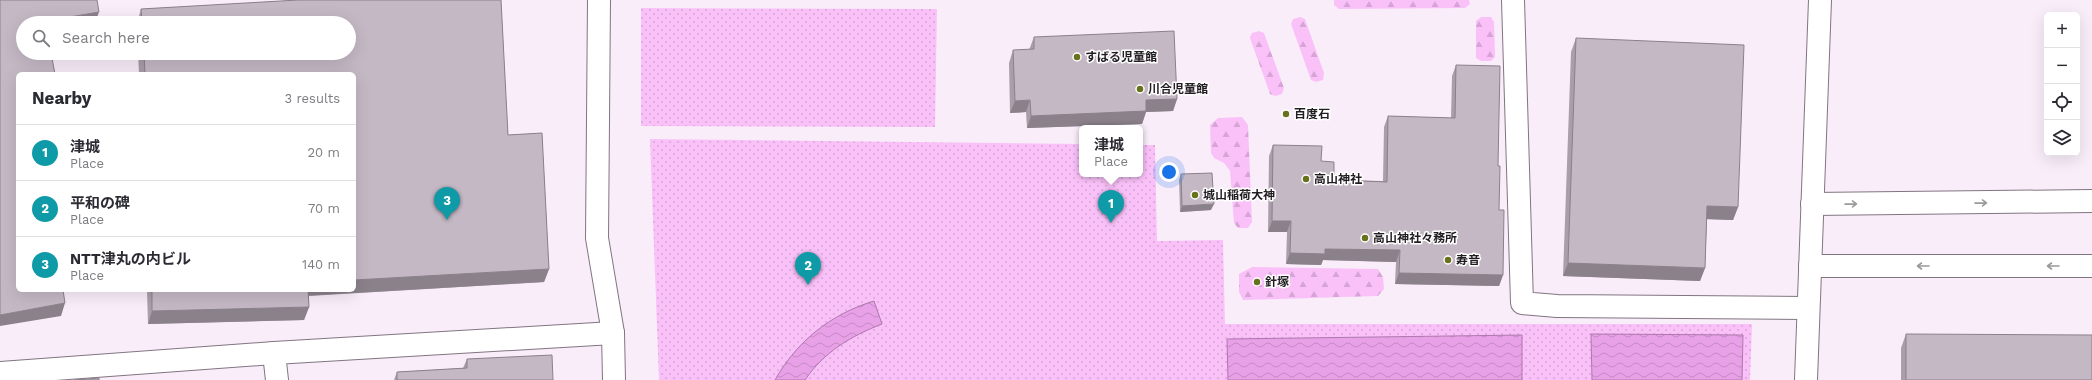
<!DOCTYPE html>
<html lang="en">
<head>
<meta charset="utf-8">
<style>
	:root { --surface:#fff; --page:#f2f2f3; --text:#2b2b33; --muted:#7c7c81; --line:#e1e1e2; --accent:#67721c }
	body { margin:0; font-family:"Work Sans","Noto Sans JP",sans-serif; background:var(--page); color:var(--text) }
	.controls { position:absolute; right:12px; top:12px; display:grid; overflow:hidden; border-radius:6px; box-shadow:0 4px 16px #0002 }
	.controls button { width:36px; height:36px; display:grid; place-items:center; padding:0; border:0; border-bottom:1px solid var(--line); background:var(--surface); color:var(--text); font:20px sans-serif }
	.you { position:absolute; left:1169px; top:172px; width:14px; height:14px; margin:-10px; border:3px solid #fff; border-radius:50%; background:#1a73e8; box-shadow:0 0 0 6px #1a73e833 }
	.badge { display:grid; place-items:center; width:26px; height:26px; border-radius:50%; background:var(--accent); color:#fff; font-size:13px; font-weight:700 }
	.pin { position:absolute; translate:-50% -33px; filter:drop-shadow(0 1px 2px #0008) }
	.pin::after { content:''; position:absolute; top:21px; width:14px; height:12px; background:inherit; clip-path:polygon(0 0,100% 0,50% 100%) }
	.popup { position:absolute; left:1079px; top:125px; width:64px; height:52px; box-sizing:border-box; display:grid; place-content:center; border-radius:6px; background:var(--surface); filter:drop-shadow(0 1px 3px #0005); font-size:13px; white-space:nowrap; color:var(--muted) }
	.popup b { font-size:15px; color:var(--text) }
	.popup::after { content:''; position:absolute; left:50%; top:100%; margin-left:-8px; border:8px solid transparent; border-top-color:var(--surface) }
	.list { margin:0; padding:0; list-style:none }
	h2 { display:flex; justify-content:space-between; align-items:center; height:52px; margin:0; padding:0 16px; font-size:17px }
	h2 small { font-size:13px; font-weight:400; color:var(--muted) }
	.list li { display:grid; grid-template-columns:26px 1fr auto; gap:12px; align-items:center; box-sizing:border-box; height:56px; padding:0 16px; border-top:1px solid var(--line) }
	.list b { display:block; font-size:15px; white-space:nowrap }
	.list p { margin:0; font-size:13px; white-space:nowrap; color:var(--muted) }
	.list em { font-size:13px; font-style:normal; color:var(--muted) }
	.icon { flex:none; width:22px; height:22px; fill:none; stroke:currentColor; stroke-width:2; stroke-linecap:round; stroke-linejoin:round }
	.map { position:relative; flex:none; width:2092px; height:380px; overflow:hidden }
	.search { position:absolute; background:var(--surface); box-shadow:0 4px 16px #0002; left:16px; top:16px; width:340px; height:44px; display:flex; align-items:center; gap:10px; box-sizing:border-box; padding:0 14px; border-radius:22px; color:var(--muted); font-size:15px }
	.panel { position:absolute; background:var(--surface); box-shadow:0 4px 16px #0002; left:16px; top:72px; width:340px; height:220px; border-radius:6px }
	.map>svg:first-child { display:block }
	.forest { fill:url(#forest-firs) }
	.park { fill:url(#park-dots) }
	.water { fill:url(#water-waves); stroke:#ac79ac }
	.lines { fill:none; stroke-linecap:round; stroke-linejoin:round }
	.minor-casing { stroke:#817580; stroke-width:24 }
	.minor { stroke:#fff; stroke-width:22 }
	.wall { fill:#a99ea9 }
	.shaded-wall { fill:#8a818a }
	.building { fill:#c5b8c5; stroke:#8a818a }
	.oneway { stroke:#9b999b }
	.poi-dot { fill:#67721c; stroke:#fff; stroke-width:1.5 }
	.labels { text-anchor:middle; stroke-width:3; stroke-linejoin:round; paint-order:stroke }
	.poi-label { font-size:12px; font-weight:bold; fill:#211d21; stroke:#fff; text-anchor:start }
</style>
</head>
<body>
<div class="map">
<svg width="2092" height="380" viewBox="0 0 2092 380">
	<defs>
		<pattern id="forest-firs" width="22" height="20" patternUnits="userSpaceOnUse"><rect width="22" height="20" fill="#fac1f9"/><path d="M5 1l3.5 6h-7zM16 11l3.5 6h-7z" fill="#d6a5d5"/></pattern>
		<pattern id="park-dots" width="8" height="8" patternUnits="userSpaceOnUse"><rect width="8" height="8" fill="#fac1f9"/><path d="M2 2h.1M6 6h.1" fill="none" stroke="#d6a5d5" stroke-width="1.8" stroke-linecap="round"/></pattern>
		<pattern id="water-waves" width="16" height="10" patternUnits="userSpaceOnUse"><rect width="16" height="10" fill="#e8a1e7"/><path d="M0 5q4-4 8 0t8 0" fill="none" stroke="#c78ac6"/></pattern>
	</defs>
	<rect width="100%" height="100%" fill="#faedfa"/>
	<!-- forest -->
	<g class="forest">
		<polygon points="1334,0 1469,0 1470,4 1465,8 1339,9 1334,5"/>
		<polygon points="1300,17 1305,19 1324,73 1323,80 1316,82 1311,80 1291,24 1293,19"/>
		<polygon points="1481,17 1491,17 1494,22 1495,57 1491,61 1481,61 1476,58 1476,21"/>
		<polygon points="1259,31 1264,33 1284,88 1282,94 1275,96 1270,94 1250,38 1252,33"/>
		<polygon points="1242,117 1248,125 1252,222 1248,228 1238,228 1234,223 1230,171 1224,163 1214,158 1211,153 1210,125 1218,118"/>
		<polygon points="1252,267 1378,269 1383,277 1384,289 1378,296 1243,300 1239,292 1239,274"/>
	</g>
	<!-- park -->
	<g class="park">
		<polygon points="641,8 937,9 935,127 641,126"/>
		<polygon points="650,139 1082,144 1082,174 1140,174 1140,145 1155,145 1157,241 1223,240 1225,324 1752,324 1750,380 659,380"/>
	</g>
	<!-- water -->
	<g class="water">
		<path d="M874 301 882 324C851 336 824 352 805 380H775C797 341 831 314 874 301Z"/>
		<polygon points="1591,334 1743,335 1742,380 1592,380"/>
		<polygon points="1522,335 1522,380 1228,380 1227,339"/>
	</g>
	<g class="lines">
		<!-- minor casing -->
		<g class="minor-casing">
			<g id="minor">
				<polyline points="599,0 597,238 613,333 614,380"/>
				<polyline points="1513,0 1522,303 1557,306 1808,308"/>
				<polyline points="1812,204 2092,201"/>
				<polyline points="1810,266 2092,266"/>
				<polyline points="274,353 277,380"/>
				<polyline points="0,373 274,353 613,333"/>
				<polyline points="1806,380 1820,0"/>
			</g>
		</g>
		<!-- minor -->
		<use href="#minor" class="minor"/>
	</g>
	<!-- wall -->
	<g class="wall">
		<polygon points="298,0 501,0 508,135 542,133 549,269 544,282 309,296 309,307 304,320 148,324 147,290 354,290 354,74 139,74 138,53 349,53 349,23 137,23 141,9"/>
		<polygon points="1034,37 1177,99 1173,111 1146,112 1142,124 1027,128 1026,112 1010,113 1009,63 1013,50 1029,50"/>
		<polygon points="1576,38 1738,207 1733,220 1707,219 1705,268 1700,281 1563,276 1571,52"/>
		<polygon points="1456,65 1498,166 1499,210 1503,275 1499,286 1395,284 1396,262 1323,260 1321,265 1286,264 1287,232 1268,232 1269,156 1273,145 1321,161 1334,180 1383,181 1384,127 1388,116 1451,118 1452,76"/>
		<polygon points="1181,174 1211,210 1180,212 1179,180"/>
		<polygon points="1906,334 2092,380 1901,380 1901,348"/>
		<polygon points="467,359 553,380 394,380 397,372 463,368"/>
	</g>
	<!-- shaded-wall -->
	<g class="shaded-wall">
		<polygon points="99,12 95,23 46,23 46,21"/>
		<polygon points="1177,99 1173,111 1146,112 1142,124 1027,128 1031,116 1146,100"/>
		<polygon points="1030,100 1026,112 1010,113 1015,101"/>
		<polygon points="1214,204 1211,210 1180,212 1182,206"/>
		<polygon points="1707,206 1738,207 1733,220 1702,219"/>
		<polygon points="1272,221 1291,221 1287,232 1268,232"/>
		<polygon points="1325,249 1400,250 1396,262 1323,260 1321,265 1286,264 1290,253"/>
		<polygon points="1568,263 1705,268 1700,281 1563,276"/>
		<polygon points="549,269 544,282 303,296 306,290 354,290 354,280"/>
		<polygon points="1399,273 1503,275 1499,286 1395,284"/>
		<polygon points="65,303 61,316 0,326 0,315"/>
		<polygon points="309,307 304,320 148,324 152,311"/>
	</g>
	<!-- building -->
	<g class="building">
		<polygon points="0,0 97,0 99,12 46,21 46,23 23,23 23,53 51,53 55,74 18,74 18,290 63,290 65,303 0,315"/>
		<polygon points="298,0 501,0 508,135 542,133 549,269 354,280 354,74 145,74 144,53 349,53 349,23 142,23 141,9"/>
		<polygon points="1174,31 1177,99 1146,100 1146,111 1031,116 1030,100 1015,101 1013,50 1034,49 1034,37"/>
		<polygon points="1576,38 1744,45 1738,207 1707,206 1705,268 1568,263"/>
		<polygon points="1456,65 1500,66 1498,166 1500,166 1499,210 1504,210 1503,275 1399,273 1400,250 1325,249 1325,254 1290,253 1291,221 1272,221 1273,145 1322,146 1321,161 1334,162 1334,180 1387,182 1388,116 1455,118"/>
		<polygon points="1212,173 1214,204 1182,206 1181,174"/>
		<polygon points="152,290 308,290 309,307 152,311"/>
		<polygon points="1906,334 2092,335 2092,380 1906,380"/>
		<polygon points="552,355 553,380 397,380 397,372 467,368 467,359"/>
		<polygon points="99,378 99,380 74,380"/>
	</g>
	<!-- one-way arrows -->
	<defs><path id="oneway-shaft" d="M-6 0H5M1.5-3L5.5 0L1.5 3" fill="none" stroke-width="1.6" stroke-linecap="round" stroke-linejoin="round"/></defs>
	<g class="oneway">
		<use href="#oneway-shaft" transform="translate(1981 203) rotate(-1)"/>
		<use href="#oneway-shaft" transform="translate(1851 204) rotate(-1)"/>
		<use href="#oneway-shaft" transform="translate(1923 266) rotate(180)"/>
		<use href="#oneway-shaft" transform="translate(2053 266) rotate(180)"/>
	</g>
	<!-- markers -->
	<g class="poi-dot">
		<circle cx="1077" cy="57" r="4"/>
		<circle cx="1140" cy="89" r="4"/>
		<circle cx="1286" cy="114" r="4"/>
		<circle cx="1306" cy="179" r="4"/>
		<circle cx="1195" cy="195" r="4"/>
		<circle cx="1365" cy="238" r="4"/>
		<circle cx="1448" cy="260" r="4"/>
		<circle cx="1257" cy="282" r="4"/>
	</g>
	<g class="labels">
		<!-- poi labels -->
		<g class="poi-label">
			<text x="1085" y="61">すばる児童館</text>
			<text x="1148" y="93">川合児童館</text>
			<text x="1294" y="118">百度石</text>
			<text x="1314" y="183">高山神社</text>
			<text x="1203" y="199">城山稲荷大神</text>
			<text x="1373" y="242">高山神社々務所</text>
			<text x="1456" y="264">寿音</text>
			<text x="1265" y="286">針塚</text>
		</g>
	</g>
</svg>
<div class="controls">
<button>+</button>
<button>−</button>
<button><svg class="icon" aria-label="locate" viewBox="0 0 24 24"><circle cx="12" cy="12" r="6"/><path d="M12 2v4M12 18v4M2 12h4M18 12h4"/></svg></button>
<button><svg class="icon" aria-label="layers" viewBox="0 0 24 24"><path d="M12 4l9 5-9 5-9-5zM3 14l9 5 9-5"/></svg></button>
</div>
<div class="you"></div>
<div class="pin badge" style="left:1111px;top:223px;background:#0f9aa8">1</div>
<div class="popup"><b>津城</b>Place</div>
<div class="pin badge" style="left:808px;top:285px;background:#0f9aa8">2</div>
<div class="pin badge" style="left:447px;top:220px;background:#0f9aa8">3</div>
<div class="search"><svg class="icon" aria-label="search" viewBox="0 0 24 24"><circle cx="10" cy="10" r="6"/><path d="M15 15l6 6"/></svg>Search here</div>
<section class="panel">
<h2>Nearby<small>3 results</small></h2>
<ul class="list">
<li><span class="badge" style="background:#0f9aa8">1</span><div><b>津城</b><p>Place</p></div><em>20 m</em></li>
<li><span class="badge" style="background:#0f9aa8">2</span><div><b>平和の碑</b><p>Place</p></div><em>70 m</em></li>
<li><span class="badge" style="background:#0f9aa8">3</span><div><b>NTT津丸の内ビル</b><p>Place</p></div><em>140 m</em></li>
</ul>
</section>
</div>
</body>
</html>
